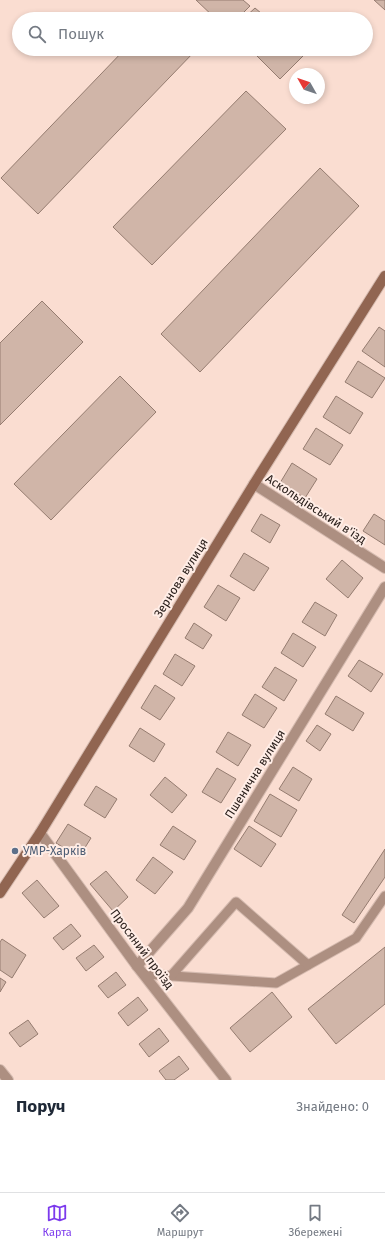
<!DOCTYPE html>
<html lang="uk">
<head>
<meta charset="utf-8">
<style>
	:root { --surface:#fff; --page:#f6f6f7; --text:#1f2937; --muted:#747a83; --line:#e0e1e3; --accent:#7c3aed }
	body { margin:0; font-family:"Fira Sans",sans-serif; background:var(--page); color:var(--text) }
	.compass { position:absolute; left:289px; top:68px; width:36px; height:36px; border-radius:50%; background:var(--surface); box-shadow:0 2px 6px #0003; rotate:310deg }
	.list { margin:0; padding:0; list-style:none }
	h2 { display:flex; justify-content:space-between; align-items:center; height:52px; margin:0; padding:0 16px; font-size:17px }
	h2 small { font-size:13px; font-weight:400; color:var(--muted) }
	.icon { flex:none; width:22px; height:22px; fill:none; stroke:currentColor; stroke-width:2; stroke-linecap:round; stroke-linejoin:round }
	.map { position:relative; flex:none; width:385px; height:1080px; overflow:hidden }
	.search { position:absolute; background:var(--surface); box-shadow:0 2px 6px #0003; left:12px; right:12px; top:12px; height:44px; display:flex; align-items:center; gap:10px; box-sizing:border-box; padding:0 14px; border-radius:22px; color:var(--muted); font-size:15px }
	.sheet { height:112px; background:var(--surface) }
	nav { display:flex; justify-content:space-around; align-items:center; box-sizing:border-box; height:56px; border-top:1px solid var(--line); background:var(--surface); font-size:11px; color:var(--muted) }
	nav a { display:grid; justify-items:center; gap:2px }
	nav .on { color:var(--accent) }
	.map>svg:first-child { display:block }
	.building { fill:#d0b5a8; stroke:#957c70 }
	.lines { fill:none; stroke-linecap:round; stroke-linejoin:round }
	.lane-casing { stroke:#d5bbb0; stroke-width:11 }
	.street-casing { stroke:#d5bbb0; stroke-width:12 }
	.secondary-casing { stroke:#d5bbb0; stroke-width:12 }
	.lane { stroke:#ad8f81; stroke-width:9 }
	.street { stroke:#ad8f81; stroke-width:10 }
	.secondary { stroke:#916551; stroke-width:10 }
	.service-dot { fill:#5c6f8a; stroke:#ffede6; stroke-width:1.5 }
	.labels { text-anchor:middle; stroke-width:4; stroke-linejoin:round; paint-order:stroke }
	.street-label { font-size:12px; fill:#2b201c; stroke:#ffede6 }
	.service-label { font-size:12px; fill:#4e5e75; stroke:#ffede6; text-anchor:start }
</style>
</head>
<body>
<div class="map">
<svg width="385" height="1080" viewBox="0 0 385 1080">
	<rect width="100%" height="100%" fill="#faddd1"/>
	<!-- building -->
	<g class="building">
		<polygon points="196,0 243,0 250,6 237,19 216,19"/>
		<polygon points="374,0 385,0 385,10"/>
		<polygon points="255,8 268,19 243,19"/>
		<polygon points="125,49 193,49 195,51 38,214 1,178"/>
		<polygon points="250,49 298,49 304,55 280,79"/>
		<polygon points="246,91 286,129 152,265 113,227"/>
		<polygon points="320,168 359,206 200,372 161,334"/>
		<polygon points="42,301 83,342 0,425 0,343"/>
		<polygon points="379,327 385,331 385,367 362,351"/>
		<polygon points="358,361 385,378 372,398 345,382"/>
		<polygon points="120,376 156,412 51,520 14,484"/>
		<polygon points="336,396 363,413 350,434 323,417"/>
		<polygon points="316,428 343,445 330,465 303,449"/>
		<polygon points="292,463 317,479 305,498 280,483"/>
		<polygon points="261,514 280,525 270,543 251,531"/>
		<polygon points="374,514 385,521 385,545 363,531"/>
		<polygon points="244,553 269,568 254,591 230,576"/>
		<polygon points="342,560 363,578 348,598 326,579"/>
		<polygon points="218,585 240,598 226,621 204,607"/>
		<polygon points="315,602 337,615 325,636 302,622"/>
		<polygon points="194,623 212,635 203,649 185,638"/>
		<polygon points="293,633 316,647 303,667 281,653"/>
		<polygon points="175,654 195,666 182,686 163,674"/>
		<polygon points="359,660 383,674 371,692 348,676"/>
		<polygon points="275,667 297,680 284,701 262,687"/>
		<polygon points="155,685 175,698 160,720 141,708"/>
		<polygon points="255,694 277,708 264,728 242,715"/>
		<polygon points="336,696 364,713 353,731 325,714"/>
		<polygon points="317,725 331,734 320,751 306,741"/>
		<polygon points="140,728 165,744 154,762 129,746"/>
		<polygon points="228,732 251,745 238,766 216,752"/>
		<polygon points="293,767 312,779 299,801 279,789"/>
		<polygon points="217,768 236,779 221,803 202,792"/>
		<polygon points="165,777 187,795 172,813 150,795"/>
		<polygon points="96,786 117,799 105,818 84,805"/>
		<polygon points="270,794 297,810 281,837 254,821"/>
		<polygon points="68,824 91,838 79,857 56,843"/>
		<polygon points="173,826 196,841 184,860 160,845"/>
		<polygon points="249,826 276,844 261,867 234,849"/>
		<polygon points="385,849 385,877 354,923 342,915"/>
		<polygon points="153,857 173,872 155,894 136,880"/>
		<polygon points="106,871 128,897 113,911 90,884"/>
		<polygon points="37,880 59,906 44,918 22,893"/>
		<polygon points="71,924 81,936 63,950 53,938"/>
		<polygon points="2,939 26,955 12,978 0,970 0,942"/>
		<polygon points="94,945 104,957 86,971 76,958"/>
		<polygon points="385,947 385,1004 336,1044 308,1009"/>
		<polygon points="116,972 126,985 108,998 98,986"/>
		<polygon points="0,978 6,982 0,992"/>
		<polygon points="272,992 292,1017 250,1052 230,1028"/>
		<polygon points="138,997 148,1010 128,1026 118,1013"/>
		<polygon points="28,1020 38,1034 20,1047 9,1033"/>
		<polygon points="159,1028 169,1041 149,1057 139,1044"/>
		<polygon points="179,1056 189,1069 174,1080 166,1080 159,1071"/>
	</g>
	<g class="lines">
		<!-- lane casing -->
		<g class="lane-casing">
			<g id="lane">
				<polyline points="144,974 276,983 356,938 385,896"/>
				<polyline points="171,976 236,902 308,965"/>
			</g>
		</g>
		<!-- street casing -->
		<g class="street-casing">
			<g id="street">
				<polyline points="254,484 385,568"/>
				<polyline points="40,833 137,966 226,1080"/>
				<polyline points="137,966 188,908 385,587"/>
				<polyline points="0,1070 8,1080"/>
			</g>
		</g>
		<!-- secondary casing -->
		<g class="secondary-casing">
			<polyline id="secondary" points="0,893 40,833 254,484 385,276"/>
		</g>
		<!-- lane -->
		<use href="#lane" class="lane"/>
		<!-- street -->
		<use href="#street" class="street"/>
		<!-- secondary -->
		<use href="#secondary" class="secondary"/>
	</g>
	<!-- markers -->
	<circle class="service-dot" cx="15" cy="851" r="4"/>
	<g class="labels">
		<!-- street labels -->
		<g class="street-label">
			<text transform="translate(316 509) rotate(33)" y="4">Аскольдівський в'їзд</text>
			<text transform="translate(181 578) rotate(-58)" y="4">Зернова вулиця</text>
			<text transform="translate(255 774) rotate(-58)" y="4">Пшенична вулиця</text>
			<text transform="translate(142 949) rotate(53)" y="4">Просяний проїзд</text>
		</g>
		<!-- service labels -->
		<g class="service-label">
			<text x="23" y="855">УМР-Харків</text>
		</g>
	</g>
</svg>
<svg class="compass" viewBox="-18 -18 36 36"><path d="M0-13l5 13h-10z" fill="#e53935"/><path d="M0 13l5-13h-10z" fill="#747a83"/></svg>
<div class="search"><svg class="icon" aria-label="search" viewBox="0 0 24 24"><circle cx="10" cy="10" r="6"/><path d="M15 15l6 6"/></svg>Пошук</div>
</div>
<section class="sheet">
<h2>Поруч<small>Знайдено: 0</small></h2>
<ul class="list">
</ul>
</section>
<nav>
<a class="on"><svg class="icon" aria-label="map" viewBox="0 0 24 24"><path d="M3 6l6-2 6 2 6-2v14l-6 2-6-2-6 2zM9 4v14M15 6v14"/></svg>Карта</a>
<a><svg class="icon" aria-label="directions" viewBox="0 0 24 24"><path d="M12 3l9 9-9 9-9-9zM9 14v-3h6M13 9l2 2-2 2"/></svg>Маршрут</a>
<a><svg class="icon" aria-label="saved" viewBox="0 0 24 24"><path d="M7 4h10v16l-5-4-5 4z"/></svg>Збережені</a>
</nav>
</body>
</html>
